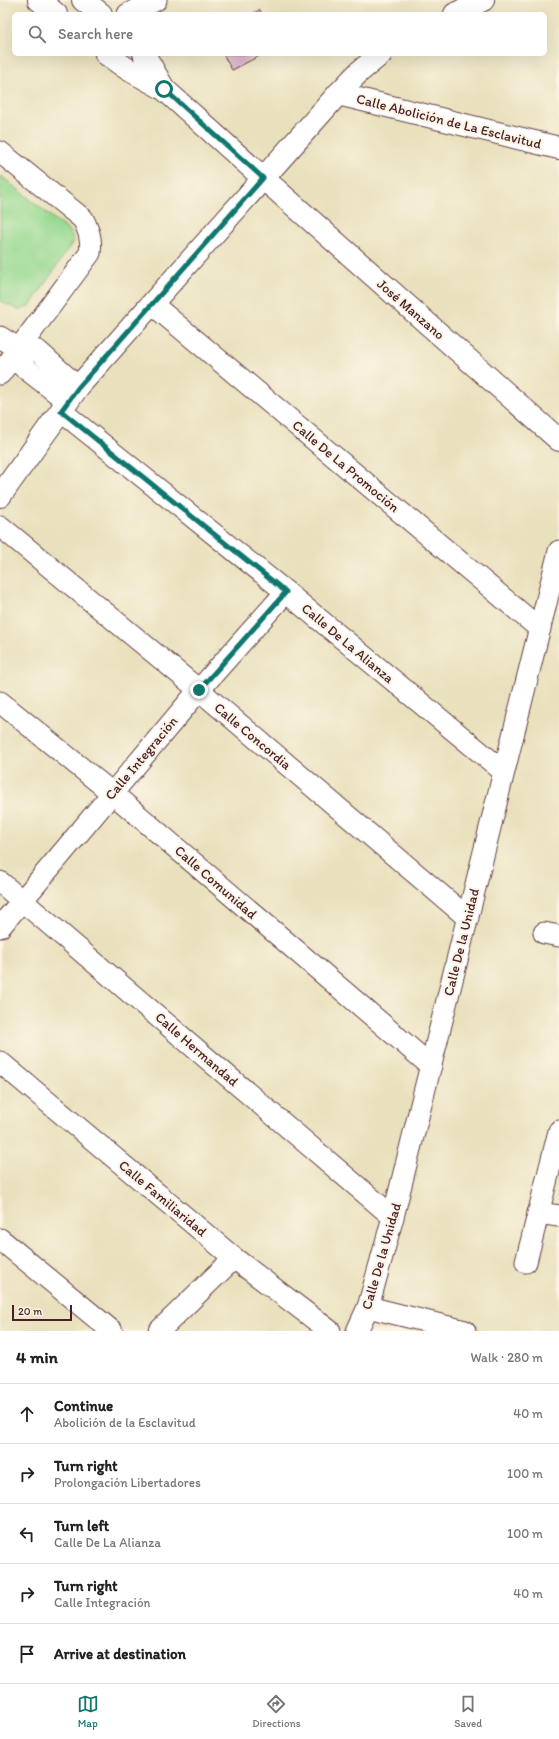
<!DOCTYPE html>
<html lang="en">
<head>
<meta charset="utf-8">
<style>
	:root { --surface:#fff; --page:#f2f2f2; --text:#202124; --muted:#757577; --line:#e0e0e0; --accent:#0f766e }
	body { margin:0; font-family:Itim,sans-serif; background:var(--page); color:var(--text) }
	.scale { position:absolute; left:12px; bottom:10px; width:60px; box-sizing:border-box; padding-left:4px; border:2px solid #4a1f2b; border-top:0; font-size:11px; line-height:14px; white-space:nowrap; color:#4a1f2b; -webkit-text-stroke:3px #fcf5e5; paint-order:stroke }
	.stop { position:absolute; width:12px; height:12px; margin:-9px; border:3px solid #0f766e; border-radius:50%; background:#fff }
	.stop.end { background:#0f766e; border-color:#fff; box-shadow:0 1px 4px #0008 }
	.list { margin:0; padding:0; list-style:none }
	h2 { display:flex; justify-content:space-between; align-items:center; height:52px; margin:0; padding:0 16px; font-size:17px }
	h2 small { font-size:13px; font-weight:400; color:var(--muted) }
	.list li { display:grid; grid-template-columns:26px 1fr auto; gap:12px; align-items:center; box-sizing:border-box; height:60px; padding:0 16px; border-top:1px solid var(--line) }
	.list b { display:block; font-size:15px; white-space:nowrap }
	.list p { margin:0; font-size:13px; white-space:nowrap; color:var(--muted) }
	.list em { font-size:13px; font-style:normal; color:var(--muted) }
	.icon { flex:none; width:22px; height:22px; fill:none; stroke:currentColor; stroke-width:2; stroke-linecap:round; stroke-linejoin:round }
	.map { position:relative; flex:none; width:559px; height:1331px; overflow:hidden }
	.search { position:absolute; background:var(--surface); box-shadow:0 4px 16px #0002; left:12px; right:12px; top:12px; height:44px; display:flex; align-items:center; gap:10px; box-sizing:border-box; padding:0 14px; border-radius:6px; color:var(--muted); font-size:15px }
	.sheet { height:352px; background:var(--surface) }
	nav { display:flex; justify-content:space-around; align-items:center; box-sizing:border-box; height:56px; border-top:1px solid var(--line); background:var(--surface); font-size:11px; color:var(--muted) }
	nav a { display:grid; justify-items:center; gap:2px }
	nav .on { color:var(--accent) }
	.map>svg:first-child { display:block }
	.green { fill:#96d990; stroke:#707c5e }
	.building { fill:#d5a5c5 }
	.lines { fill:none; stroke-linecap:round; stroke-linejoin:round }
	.minor-casing { stroke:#623c41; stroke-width:23 }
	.tertiary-casing { stroke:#623c41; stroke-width:24 }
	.minor { stroke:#fff; stroke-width:21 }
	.tertiary { stroke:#fff; stroke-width:22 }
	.route { stroke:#0f766e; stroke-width:5 }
	.labels { text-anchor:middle; stroke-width:4; stroke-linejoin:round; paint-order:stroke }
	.street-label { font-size:14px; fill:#4a1f2b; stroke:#fcf5e5 }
</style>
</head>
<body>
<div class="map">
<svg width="559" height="1331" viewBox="0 0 559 1331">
	<rect width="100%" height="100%" fill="#fcf5e5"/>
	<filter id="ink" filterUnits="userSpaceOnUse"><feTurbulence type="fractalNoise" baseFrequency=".025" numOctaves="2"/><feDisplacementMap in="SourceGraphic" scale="8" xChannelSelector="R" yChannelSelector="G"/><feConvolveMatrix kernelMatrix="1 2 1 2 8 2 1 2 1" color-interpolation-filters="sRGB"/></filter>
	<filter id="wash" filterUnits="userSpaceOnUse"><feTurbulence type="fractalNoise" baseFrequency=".012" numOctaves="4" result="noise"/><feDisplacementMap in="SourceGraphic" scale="16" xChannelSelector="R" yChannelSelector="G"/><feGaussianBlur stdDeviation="0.9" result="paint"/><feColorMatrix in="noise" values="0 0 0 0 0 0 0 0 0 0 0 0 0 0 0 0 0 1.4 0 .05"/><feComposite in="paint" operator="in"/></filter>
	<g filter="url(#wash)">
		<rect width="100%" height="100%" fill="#e9e1bd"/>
		<!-- green -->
		<polygon class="green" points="0,175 69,231 74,240 30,306 19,310 0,301"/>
		<g id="blocks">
			<!-- building -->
			<g class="building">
				<polygon points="260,10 262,14 252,14"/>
				<polygon points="223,54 263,54 232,70"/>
			</g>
		</g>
	</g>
	<g filter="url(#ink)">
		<use href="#blocks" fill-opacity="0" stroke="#623c41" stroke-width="1"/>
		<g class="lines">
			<!-- minor casing -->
			<g class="minor-casing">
				<g id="minor">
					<polyline points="128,14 156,0"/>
					<path d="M0 152 83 219C89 231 92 240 90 253L0 374"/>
					<polyline points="152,304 540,629"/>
					<polyline points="0,337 19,349 38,351 78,387"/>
					<polyline points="19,349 21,365 67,401"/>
					<polyline points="61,411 286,592 503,771"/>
					<polyline points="0,526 199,690 468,918"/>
					<polyline points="0,702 112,793 431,1066"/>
					<polyline points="0,882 393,1217"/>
					<polyline points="0,927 199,690 286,592"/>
					<polyline points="544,933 559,936"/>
					<polyline points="0,1062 234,1258 330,1331"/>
					<polyline points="538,1213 559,1216"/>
					<polyline points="0,1239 112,1331"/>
					<polyline points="526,1262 559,1131"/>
					<polyline points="368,1307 465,1331"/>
					<polyline points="159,1331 234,1258"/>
					<polyline points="357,1331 368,1307 393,1217 559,551"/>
				</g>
			</g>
			<!-- tertiary casing -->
			<g class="tertiary-casing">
				<g id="tertiary">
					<polyline points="39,0 56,14"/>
					<polyline points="83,0 101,14"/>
					<polyline points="455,14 483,0"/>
					<polyline points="106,54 126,68 164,89 263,178 559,440"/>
					<polyline points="144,54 164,89"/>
					<polyline points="338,94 559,148"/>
					<polyline points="0,496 78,387 338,94 359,72 381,54"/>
				</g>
			</g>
			<!-- minor -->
			<use href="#minor" class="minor"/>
			<!-- tertiary -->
			<use href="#tertiary" class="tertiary"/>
		</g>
	</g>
	<g class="lines" filter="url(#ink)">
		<!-- route -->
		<polyline class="route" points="164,89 263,178 78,388 61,411 286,592 199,690"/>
	</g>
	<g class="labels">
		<!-- street labels -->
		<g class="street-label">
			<text transform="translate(449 121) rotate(14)" y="5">Calle Abolición de La Esclavitud</text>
			<text transform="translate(411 309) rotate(41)" y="5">José Manzano</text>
			<text transform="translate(346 466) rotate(40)" y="5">Calle De La Promoción</text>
			<text transform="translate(348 643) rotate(40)" y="5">Calle De La Alianza</text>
			<text transform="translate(253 736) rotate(40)" y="5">Calle Concordia</text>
			<text transform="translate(141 758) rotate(-50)" y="5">Calle Integración</text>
			<text transform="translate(216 882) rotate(41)" y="5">Calle Comunidad</text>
			<text transform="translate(461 942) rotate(-76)" y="5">Calle De la Unidad</text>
			<text transform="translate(197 1049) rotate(41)" y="5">Calle Hermandad</text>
			<text transform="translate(163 1198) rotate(40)" y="5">Calle Familiaridad</text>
			<text transform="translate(381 1256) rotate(-74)" y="5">Calle De la Unidad</text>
		</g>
	</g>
</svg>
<div class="scale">20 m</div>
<div class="stop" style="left:164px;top:89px"></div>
<div class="stop end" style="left:199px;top:690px"></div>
<div class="search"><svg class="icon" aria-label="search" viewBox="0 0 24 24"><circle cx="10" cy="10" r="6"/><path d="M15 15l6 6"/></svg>Search here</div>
</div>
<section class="sheet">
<h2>4 min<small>Walk · 280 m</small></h2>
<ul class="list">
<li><svg class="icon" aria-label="ahead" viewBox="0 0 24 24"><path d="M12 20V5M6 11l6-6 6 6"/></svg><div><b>Continue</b><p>Abolición de la Esclavitud</p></div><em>40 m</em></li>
<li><svg class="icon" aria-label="right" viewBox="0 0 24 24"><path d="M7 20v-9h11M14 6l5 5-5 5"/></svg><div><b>Turn right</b><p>Prolongación Libertadores</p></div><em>100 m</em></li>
<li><svg class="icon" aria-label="left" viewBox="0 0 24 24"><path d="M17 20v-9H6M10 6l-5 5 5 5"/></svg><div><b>Turn left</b><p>Calle De La Alianza</p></div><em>100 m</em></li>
<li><svg class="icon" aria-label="right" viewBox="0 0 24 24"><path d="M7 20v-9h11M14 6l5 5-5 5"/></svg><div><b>Turn right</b><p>Calle Integración</p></div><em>40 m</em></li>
<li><svg class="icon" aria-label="arrive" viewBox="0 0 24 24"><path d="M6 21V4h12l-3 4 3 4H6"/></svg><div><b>Arrive at destination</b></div></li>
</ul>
</section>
<nav>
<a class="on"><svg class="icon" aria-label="map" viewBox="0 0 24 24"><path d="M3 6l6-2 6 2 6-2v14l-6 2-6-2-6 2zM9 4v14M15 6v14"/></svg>Map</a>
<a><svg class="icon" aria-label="directions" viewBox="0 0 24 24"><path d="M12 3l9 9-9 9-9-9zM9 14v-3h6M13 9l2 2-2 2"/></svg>Directions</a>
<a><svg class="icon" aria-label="saved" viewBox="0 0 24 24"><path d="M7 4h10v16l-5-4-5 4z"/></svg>Saved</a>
</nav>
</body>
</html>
